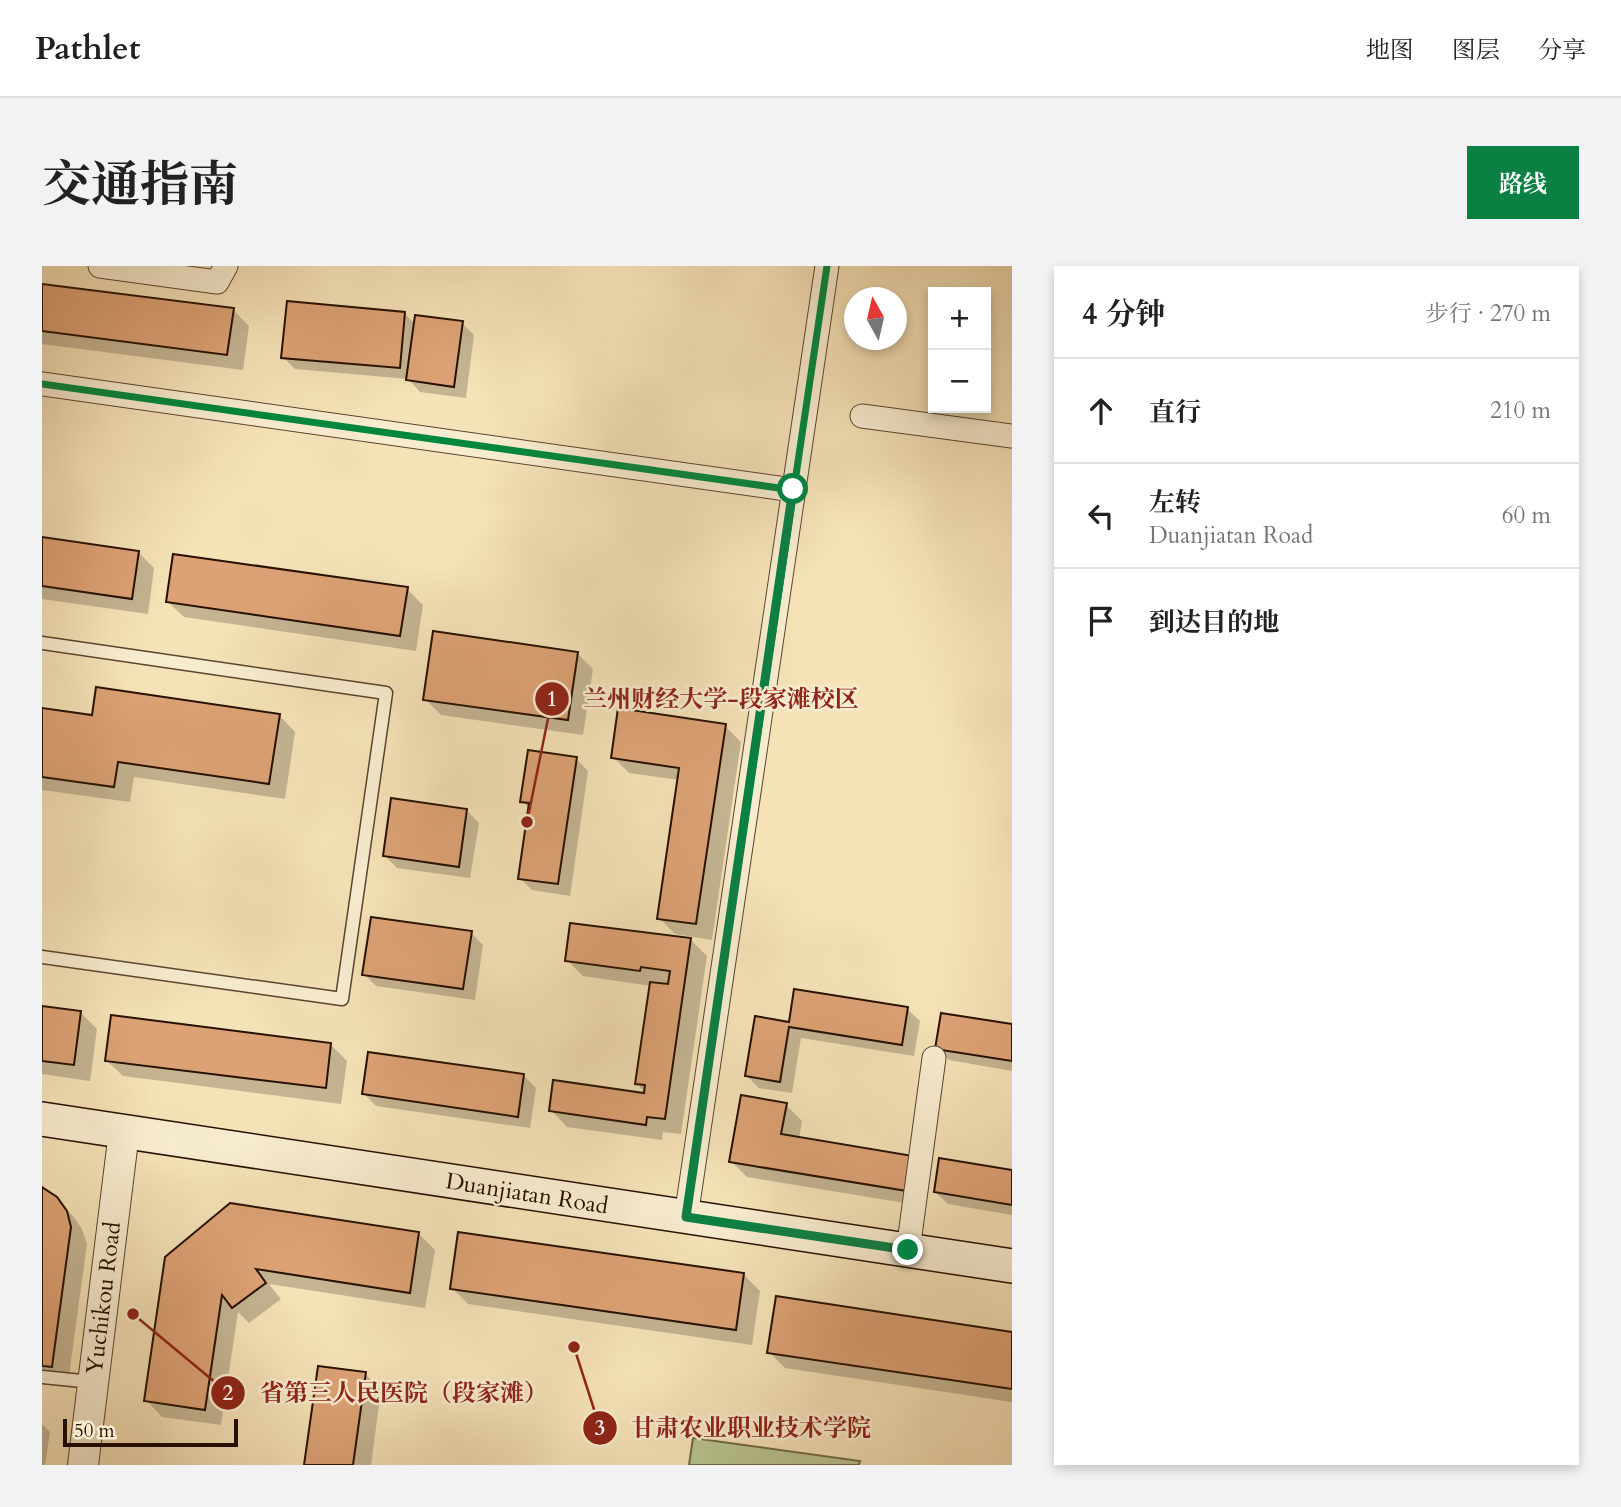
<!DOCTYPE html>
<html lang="zh">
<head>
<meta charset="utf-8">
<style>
	:root { --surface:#fff; --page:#f2f2f2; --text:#222; --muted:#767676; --line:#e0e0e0; --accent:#0b8043 }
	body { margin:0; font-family:Cardo,"Noto Serif SC",serif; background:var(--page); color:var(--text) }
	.controls { position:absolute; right:21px; top:21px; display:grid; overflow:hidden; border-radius:0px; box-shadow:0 4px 10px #0003 }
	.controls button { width:63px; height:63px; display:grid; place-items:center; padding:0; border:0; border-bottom:2px solid var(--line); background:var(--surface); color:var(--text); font:35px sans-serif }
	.compass { position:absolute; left:802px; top:21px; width:63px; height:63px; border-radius:50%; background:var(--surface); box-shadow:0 4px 10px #0003; rotate:352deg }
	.scale { position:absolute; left:21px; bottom:18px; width:175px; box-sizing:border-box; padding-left:7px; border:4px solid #271000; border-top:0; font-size:19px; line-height:24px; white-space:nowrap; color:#271000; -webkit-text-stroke:5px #f8ecd0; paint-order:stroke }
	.stop { position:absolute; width:21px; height:21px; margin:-16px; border:5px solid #0b8043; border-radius:50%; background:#fff }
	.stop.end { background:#0b8043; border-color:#fff; box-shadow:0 2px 7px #0008 }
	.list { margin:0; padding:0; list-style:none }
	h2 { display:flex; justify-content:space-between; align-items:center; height:91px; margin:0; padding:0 28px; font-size:30px }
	h2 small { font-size:23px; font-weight:400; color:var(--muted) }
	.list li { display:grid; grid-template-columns:46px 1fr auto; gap:21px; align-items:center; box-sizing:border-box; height:105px; padding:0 28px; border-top:2px solid var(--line) }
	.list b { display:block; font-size:26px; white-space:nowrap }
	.list p { margin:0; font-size:23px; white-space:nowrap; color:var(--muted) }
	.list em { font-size:23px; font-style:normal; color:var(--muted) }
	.icon { flex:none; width:38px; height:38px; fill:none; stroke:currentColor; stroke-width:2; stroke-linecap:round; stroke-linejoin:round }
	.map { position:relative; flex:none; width:970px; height:1199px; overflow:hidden; border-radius:0px }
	header { display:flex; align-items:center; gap:42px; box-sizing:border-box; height:98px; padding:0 35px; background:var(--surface); border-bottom:2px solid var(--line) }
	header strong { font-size:33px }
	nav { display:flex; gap:38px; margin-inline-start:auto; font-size:24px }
	.intro { display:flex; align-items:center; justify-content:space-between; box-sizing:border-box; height:168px; padding:0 42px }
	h1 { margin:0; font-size:49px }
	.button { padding:18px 32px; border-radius:0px; background:var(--accent); color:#fff; font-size:24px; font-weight:700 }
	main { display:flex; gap:42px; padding:0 42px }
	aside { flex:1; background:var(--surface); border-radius:0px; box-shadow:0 4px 10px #0003 }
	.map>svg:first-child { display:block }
	.green { fill:#b8c491; stroke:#706a48; stroke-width:2 }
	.shadow { fill:#0003 }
	.building { fill:#dca275; stroke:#271000; stroke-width:2 }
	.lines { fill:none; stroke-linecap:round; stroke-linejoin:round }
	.service-casing { stroke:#5a442e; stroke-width:15 }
	.minor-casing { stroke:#5a442e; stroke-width:25 }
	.tertiary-casing { stroke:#5a442e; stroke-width:32 }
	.secondary-casing { stroke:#271000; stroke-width:36 }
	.service { stroke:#f8ecd0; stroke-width:12 }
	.minor { stroke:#f8ecd0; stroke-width:23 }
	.tertiary { stroke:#f8ecd0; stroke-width:30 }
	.secondary { stroke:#f8ecd0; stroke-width:33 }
	.cycleway-casing { stroke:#f8ecd0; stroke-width:11 }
	.cycleway { stroke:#00873e; stroke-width:7 }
	.route { stroke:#0b8043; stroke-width:9 }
	.labels { text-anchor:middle; stroke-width:5; stroke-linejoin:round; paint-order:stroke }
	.street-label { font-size:23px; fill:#271000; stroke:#f8ecd0 }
	.leader { fill:none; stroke:#8f2418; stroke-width:2.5 }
	.callout-dot { fill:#8f2418; stroke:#f8ecd0; stroke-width:2.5 }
	.mark-label { font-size:21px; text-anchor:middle; font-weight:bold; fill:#fff }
	.callout-label { font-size:24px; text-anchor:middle; font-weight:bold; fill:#8f2418; stroke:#f8ecd0; stroke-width:5; stroke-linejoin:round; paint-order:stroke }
</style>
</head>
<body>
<header>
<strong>Pathlet</strong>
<nav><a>地图</a><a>图层</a><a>分享</a></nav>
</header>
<div class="intro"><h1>交通指南</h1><a class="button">路线</a></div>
<main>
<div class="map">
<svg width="970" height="1199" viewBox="0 0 970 1199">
	<rect width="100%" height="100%" fill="#f5e2b7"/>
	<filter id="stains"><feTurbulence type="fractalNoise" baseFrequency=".00286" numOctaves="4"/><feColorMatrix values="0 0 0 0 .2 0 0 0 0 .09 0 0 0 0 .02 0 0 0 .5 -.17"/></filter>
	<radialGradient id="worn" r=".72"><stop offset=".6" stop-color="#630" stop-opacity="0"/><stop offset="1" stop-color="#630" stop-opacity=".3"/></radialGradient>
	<!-- green -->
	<polygon class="green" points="651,1172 818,1195 817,1199 647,1199"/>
	<!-- shadow -->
	<g class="shadow">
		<polygon points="0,19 191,44 207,60 201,104 0,78"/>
		<polygon points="362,47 373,58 420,57 432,69 424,132 378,126 366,113 253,103 241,91"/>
		<polygon points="0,272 96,286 112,302 106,348 0,333"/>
		<polygon points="365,323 381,339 374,385 142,351 125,335"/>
		<polygon points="535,387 551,403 541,469 399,449 383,433"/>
		<polygon points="0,444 51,451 237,449 253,466 243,533 92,511 88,536 0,524"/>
		<polygon points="683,460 699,476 670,674 633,668 617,652 637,514 587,507 571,491"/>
		<polygon points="534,493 546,505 528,630 490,624 478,612 488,543 480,535"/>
		<polygon points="424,544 437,557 428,612 355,602 343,590"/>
		<polygon points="429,667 441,679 433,734 334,720 322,708"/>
		<polygon points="649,674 665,690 639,868 621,866 620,874 525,861 509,844 604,829 595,817 609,720 541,710 525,694"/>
		<polygon points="0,742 39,747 55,763 48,815 0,808"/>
		<polygon points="865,743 878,755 872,790 759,772 750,827 717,822 705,810 748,758"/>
		<polygon points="970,760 970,805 907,794 895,782"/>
		<polygon points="289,779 305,795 299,838 81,810 64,794"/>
		<polygon points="481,809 494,822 488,862 334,840 322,828"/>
		<polygon points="744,839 760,855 757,873 870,892 881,940 705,911 689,895"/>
		<polygon points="970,906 970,949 906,938 893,926"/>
		<polygon points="0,925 14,933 31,950 40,963 45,978 26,1117 0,1113"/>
		<polygon points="377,968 393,984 383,1042 227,1018 239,1033 207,1057 196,1046 179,1159 120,1151 104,1134 124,992"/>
		<polygon points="702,1009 718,1025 710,1079 426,1038 410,1022"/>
		<polygon points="970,1067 970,1136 743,1102 727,1086"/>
		<polygon points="323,1108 339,1124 329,1199 264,1199"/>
		<polygon points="0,1158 8,1166 3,1199 0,1199"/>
	</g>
	<!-- building -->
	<g class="building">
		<polygon points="0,18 192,42 185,89 0,65"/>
		<polygon points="245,35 363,46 358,102 239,92"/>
		<polygon points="373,49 421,55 412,121 364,114"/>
		<polygon points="0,271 97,285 90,333 0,320"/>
		<polygon points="131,288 366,321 358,370 124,336"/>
		<polygon points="391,365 536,386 526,454 381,434"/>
		<polygon points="54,421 238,448 227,518 76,496 72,521 0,511 0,442 50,449"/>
		<polygon points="576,442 684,458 654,658 615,653 637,502 569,492"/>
		<polygon points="486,484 535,491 516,618 476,613 487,537 478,536"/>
		<polygon points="349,532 425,543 417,601 341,590"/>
		<polygon points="329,651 430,665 421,723 320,709"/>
		<polygon points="528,657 649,672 623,853 605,851 604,859 507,845 511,814 602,827 603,819 593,818 608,716 626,718 628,705 599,701 598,705 523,695"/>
		<polygon points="752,723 866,741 860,779 747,761 738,816 703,810 713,750 747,756"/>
		<polygon points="0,740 39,745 32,799 0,795"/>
		<polygon points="899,747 970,758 970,795 893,783"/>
		<polygon points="69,749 289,777 284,822 63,795"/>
		<polygon points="326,786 482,808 476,851 320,828"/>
		<polygon points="699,829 745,837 739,868 871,890 865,925 687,896"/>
		<polygon points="897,892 970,904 970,939 892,926"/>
		<polygon points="0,921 15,931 25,945 29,961 10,1101 0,1100"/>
		<polygon points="188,937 377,966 368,1027 214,1003 224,1017 190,1042 180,1029 163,1144 102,1135 123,991"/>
		<polygon points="416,966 702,1007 694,1064 408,1023"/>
		<polygon points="734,1030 970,1066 970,1123 725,1087"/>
		<polygon points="276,1100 324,1106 311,1199 262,1199"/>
	</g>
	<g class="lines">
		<!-- service casing -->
		<g class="service-casing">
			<g id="service">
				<polyline points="0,377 344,427 300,733 0,691"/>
				<polyline points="0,1111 50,1116"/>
			</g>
		</g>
		<!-- minor casing -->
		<g class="minor-casing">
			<g id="minor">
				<polyline points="58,0 175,16 184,0"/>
				<polyline points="0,118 751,224"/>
				<polyline points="820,150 970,170"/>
				<polyline points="644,951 785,0"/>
				<polyline points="866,984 892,792"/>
			</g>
		</g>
		<!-- tertiary casing -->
		<g class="tertiary-casing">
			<polyline id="tertiary" points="41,1199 82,866"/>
		</g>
		<!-- secondary casing -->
		<g class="secondary-casing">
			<polyline id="secondary" points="0,853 970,1000"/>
		</g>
		<!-- service -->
		<use href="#service" class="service"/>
		<!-- minor -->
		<use href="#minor" class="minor"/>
		<!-- tertiary -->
		<use href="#tertiary" class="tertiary"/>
		<!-- secondary -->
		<use href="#secondary" class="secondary"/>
		<!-- cycleway casing -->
		<g class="cycleway-casing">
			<g id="cycleway">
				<polyline points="0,118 751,224"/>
				<polyline points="644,951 785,0"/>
			</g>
		</g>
		<!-- cycleway -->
		<use href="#cycleway" class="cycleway"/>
	</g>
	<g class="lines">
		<!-- route -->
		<polyline class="route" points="751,223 644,951 866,984"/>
	</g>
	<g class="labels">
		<!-- street labels -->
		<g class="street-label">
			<text transform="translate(485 927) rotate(9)" y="8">Duanjiatan Road</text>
			<text transform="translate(61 1032) rotate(-83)" y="8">Yuchikou Road</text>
		</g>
	</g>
	<!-- callouts -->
	<path class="leader" d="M485 556L510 433M91 1048L186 1127M532 1081L558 1162"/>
	<g class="callout-dot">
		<circle cx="485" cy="556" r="7"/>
		<circle cx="91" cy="1048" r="7"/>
		<circle cx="532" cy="1081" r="7"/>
		<circle cx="510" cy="433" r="18"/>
		<circle cx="186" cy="1127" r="18"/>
		<circle cx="558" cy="1162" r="18"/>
	</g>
	<g class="mark-label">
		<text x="510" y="440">1</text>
		<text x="186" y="1134">2</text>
		<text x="558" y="1169">3</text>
	</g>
	<g class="callout-label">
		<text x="679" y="441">兰州财经大学-段家滩校区</text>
		<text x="362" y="1135">省第三人民医院（段家滩）</text>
		<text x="709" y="1170">甘肃农业职业技术学院</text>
	</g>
	<rect width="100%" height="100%" filter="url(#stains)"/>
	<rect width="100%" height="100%" fill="url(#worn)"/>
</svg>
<div class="controls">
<button>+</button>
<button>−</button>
</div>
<svg class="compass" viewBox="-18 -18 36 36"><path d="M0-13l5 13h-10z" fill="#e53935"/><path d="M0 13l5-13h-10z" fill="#767676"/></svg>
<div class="scale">50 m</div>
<div class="stop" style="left:751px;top:223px"></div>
<div class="stop end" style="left:866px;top:984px"></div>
</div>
<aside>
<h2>4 分钟<small>步行 · 270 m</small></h2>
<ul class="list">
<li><svg class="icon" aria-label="ahead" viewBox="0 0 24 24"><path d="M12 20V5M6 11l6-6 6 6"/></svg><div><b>直行</b></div><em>210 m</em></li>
<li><svg class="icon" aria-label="left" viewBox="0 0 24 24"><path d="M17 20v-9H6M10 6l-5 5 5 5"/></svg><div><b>左转</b><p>Duanjiatan Road</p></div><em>60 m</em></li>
<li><svg class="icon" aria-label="arrive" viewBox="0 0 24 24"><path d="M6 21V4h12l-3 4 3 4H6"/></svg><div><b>到达目的地</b></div></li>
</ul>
</aside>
</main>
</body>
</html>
